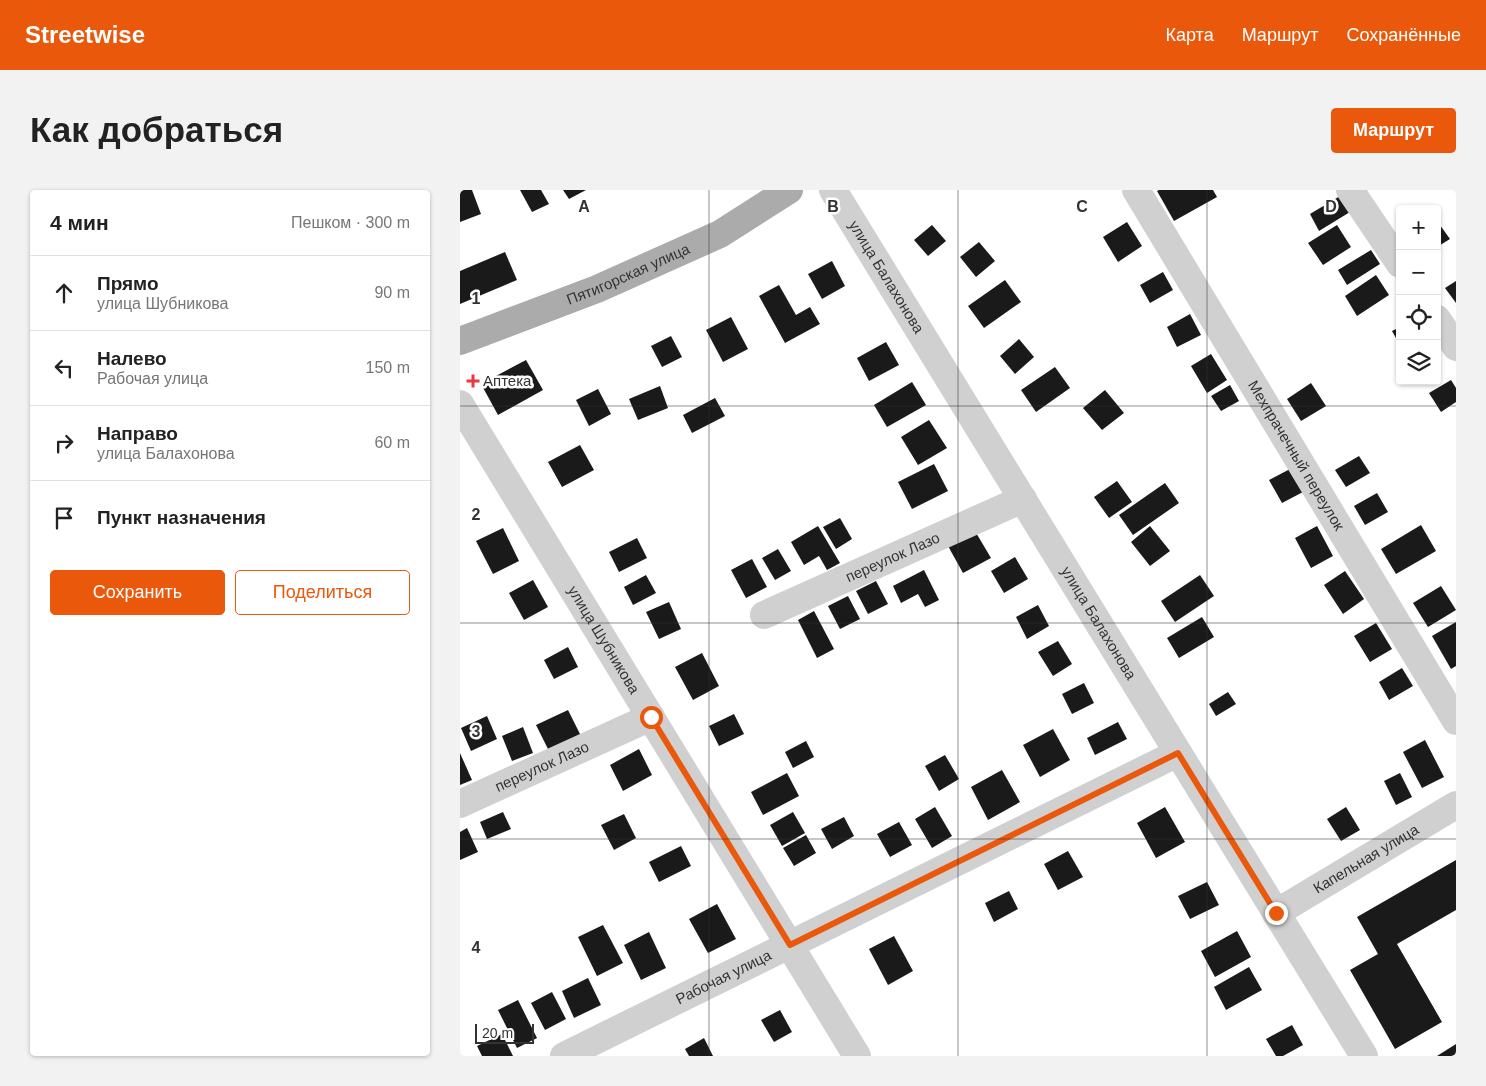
<!DOCTYPE html>
<html lang="ru">
<head>
<meta charset="utf-8">
<style>
	:root { --surface:#fff; --page:#f2f2f2; --text:#222; --muted:#767676; --line:#e0e0e0; --accent:#ea580c }
	body { margin:0; font-family:Arial,sans-serif; background:var(--page); color:var(--text) }
	.controls { position:absolute; right:15px; top:15px; display:grid; overflow:hidden; border-radius:5px; box-shadow:0 1px 4px #0004 }
	.controls button { width:45px; height:45px; display:grid; place-items:center; padding:0; border:0; border-bottom:1px solid var(--line); background:var(--surface); color:var(--text); font:25px sans-serif }
	.scale { position:absolute; left:15px; bottom:12px; width:59px; box-sizing:border-box; padding-left:5px; border:2px solid #333; border-top:0; font-size:14px; line-height:18px; white-space:nowrap; color:#333; -webkit-text-stroke:4px #fff; paint-order:stroke }
	.stop { position:absolute; width:15px; height:15px; margin:-11px; border:4px solid #ea580c; border-radius:50%; background:#fff }
	.stop.end { background:#ea580c; border-color:#fff; box-shadow:0 1px 5px #0008 }
	.list { margin:0; padding:0; list-style:none }
	h2 { display:flex; justify-content:space-between; align-items:center; height:65px; margin:0; padding:0 20px; font-size:21px }
	h2 small { font-size:16px; font-weight:400; color:var(--muted) }
	.list li { display:grid; grid-template-columns:32px 1fr auto; gap:15px; align-items:center; box-sizing:border-box; height:75px; padding:0 20px; border-top:1px solid var(--line) }
	.list b { display:block; font-size:19px; white-space:nowrap }
	.list p { margin:0; font-size:16px; white-space:nowrap; color:var(--muted) }
	.list em { font-size:16px; font-style:normal; color:var(--muted) }
	.actions { display:flex; gap:10px; padding:15px 20px }
	.actions a { flex:1; padding:11px 0; border:1px solid var(--accent); border-radius:5px; text-align:center; font-size:18px; color:var(--accent) }
	.actions .main { background:var(--accent); color:#fff }
	.icon { flex:none; width:28px; height:28px; fill:none; stroke:currentColor; stroke-width:2; stroke-linecap:round; stroke-linejoin:round }
	.map { position:relative; flex:none; width:996px; height:866px; overflow:hidden; border-radius:5px }
	header { display:flex; align-items:center; gap:30px; box-sizing:border-box; height:70px; padding:0 25px; background:var(--accent); color:#fff }
	header strong { font-size:24px }
	nav { display:flex; gap:28px; margin-inline-start:auto; font-size:18px }
	.intro { display:flex; align-items:center; justify-content:space-between; box-sizing:border-box; height:120px; padding:0 30px }
	h1 { margin:0; font-size:35px }
	.button { padding:12px 22px; border-radius:5px; background:var(--accent); color:#fff; font-size:18px; font-weight:700 }
	main { display:flex; gap:30px; padding:0 30px }
	aside { flex:1; background:var(--surface); border-radius:5px; box-shadow:0 1px 4px #0004 }
	.map>svg:first-child { display:block }
	.building { fill:#1a1a1a }
	.lines { fill:none; stroke-linecap:round; stroke-linejoin:round }
	.minor { stroke:#d0d0d0; stroke-width:28 }
	.major { stroke:#ababab; stroke-width:28 }
	.route { stroke:#ea580c; stroke-width:6 }
	.grid { fill:none; stroke:#333; stroke-width:1; stroke-opacity:0.55 }
	.poi-dot { fill:#e83741; stroke:#fff; stroke-width:2 }
	.labels { text-anchor:middle; stroke-width:5; stroke-linejoin:round; paint-order:stroke }
	.street-label { font-size:15px; fill:#333; stroke:#fff }
	.poi-label { font-size:15px; fill:#333; stroke:#fff; text-anchor:start }
	.grid-label { font-size:16px; text-anchor:middle; font-weight:bold; fill:#333; stroke:#fff; stroke-width:5; stroke-linejoin:round; paint-order:stroke }
</style>
</head>
<body>
<header>
<strong>Streetwise</strong>
<nav><a>Карта</a><a>Маршрут</a><a>Сохранённые</a></nav>
</header>
<div class="intro"><h1>Как добраться</h1><a class="button">Маршрут</a></div>
<main>
<aside>
<h2>4 мин<small>Пешком · 300 m</small></h2>
<ul class="list">
<li><svg class="icon" aria-label="ahead" viewBox="0 0 24 24"><path d="M12 20V5M6 11l6-6 6 6"/></svg><div><b>Прямо</b><p>улица Шубникова</p></div><em>90 m</em></li>
<li><svg class="icon" aria-label="left" viewBox="0 0 24 24"><path d="M17 20v-9H6M10 6l-5 5 5 5"/></svg><div><b>Налево</b><p>Рабочая улица</p></div><em>150 m</em></li>
<li><svg class="icon" aria-label="right" viewBox="0 0 24 24"><path d="M7 20v-9h11M14 6l5 5-5 5"/></svg><div><b>Направо</b><p>улица Балахонова</p></div><em>60 m</em></li>
<li><svg class="icon" aria-label="arrive" viewBox="0 0 24 24"><path d="M6 21V4h12l-3 4 3 4H6"/></svg><div><b>Пункт назначения</b></div></li>
</ul>
<div class="actions"><a class="main">Сохранить</a><a>Поделиться</a></div>
</aside>
<div class="map">
<svg width="996" height="866" viewBox="0 0 996 866">
	<rect width="100%" height="100%" fill="#fff"/>
	<!-- building -->
	<g class="building">
		<polygon points="0,0 12,0 21,24 0,32"/>
		<polygon points="60,0 81,0 89,14 72,22"/>
		<polygon points="103,0 126,0 109,9"/>
		<polygon points="699,0 753,0 757,7 714,31 697,1"/>
		<polygon points="880,6 890,22 859,41 850,24"/>
		<polygon points="977,31 990,49 977,57"/>
		<polygon points="667,32 682,56 658,72 643,47"/>
		<polygon points="472,35 486,51 468,66 454,50"/>
		<polygon points="877,35 891,57 863,75 848,53"/>
		<polygon points="519,52 535,71 516,87 500,67"/>
		<polygon points="911,60 920,74 887,95 878,80"/>
		<polygon points="45,62 57,90 0,114 0,81"/>
		<polygon points="372,71 385,96 362,109 348,84"/>
		<polygon points="703,82 713,100 690,113 680,95"/>
		<polygon points="916,85 929,105 897,126 885,106"/>
		<polygon points="545,90 561,112 524,138 508,116"/>
		<polygon points="996,91 996,113 985,98"/>
		<polygon points="319,95 336,125 350,117 360,134 325,153 299,106"/>
		<polygon points="730,124 741,145 717,157 707,137"/>
		<polygon points="271,127 288,159 263,172 246,140"/>
		<polygon points="940,137 940,155 932,141"/>
		<polygon points="211,146 222,167 202,177 191,156"/>
		<polygon points="559,149 574,167 555,184 540,166"/>
		<polygon points="426,152 439,175 409,191 397,168"/>
		<polygon points="751,164 767,190 747,203 731,176"/>
		<polygon points="66,170 83,200 38,225 21,194"/>
		<polygon points="595,177 610,198 576,222 561,200"/>
		<polygon points="991,190 996,198 996,212 981,222 969,203"/>
		<polygon points="452,192 466,215 427,237 414,215"/>
		<polygon points="851,193 866,216 841,231 827,209"/>
		<polygon points="770,195 779,211 761,221 751,206"/>
		<polygon points="200,196 208,218 178,230 169,209"/>
		<polygon points="138,199 151,224 129,236 116,210"/>
		<polygon points="645,200 664,223 642,240 623,218"/>
		<polygon points="255,208 265,226 232,243 223,225"/>
		<polygon points="469,230 487,258 458,275 441,247"/>
		<polygon points="120,255 134,280 102,297 88,272"/>
		<polygon points="899,266 910,283 886,297 875,280"/>
		<polygon points="474,274 488,301 452,319 438,292"/>
		<polygon points="830,279 843,302 822,313 809,290"/>
		<polygon points="657,291 672,312 649,328 634,307"/>
		<polygon points="705,293 719,313 673,345 659,325"/>
		<polygon points="917,303 928,322 905,335 894,316"/>
		<polygon points="380,328 392,349 376,359 363,337"/>
		<polygon points="961,335 976,361 936,384 921,359"/>
		<polygon points="358,336 380,373 367,380 359,366 344,375 331,352"/>
		<polygon points="690,336 710,361 690,376 671,352"/>
		<polygon points="857,336 873,366 851,378 835,348"/>
		<polygon points="43,338 59,371 33,384 16,351"/>
		<polygon points="515,341 531,368 503,383 488,356"/>
		<polygon points="177,348 187,368 159,382 149,362"/>
		<polygon points="318,359 331,381 315,390 302,368"/>
		<polygon points="555,367 568,389 544,403 531,381"/>
		<polygon points="292,369 307,397 286,408 271,380"/>
		<polygon points="464,380 479,410 465,417 458,404 441,413 433,396"/>
		<polygon points="885,381 904,409 883,424 864,395"/>
		<polygon points="186,385 196,403 173,415 164,397"/>
		<polygon points="740,385 754,406 715,432 701,411"/>
		<polygon points="73,390 88,417 64,430 49,403"/>
		<polygon points="416,391 428,414 408,424 396,401"/>
		<polygon points="981,396 996,420 968,437 953,413"/>
		<polygon points="388,406 400,429 380,439 368,416"/>
		<polygon points="209,412 221,439 199,449 186,422"/>
		<polygon points="578,415 589,436 567,449 556,427"/>
		<polygon points="354,421 374,459 357,468 338,430"/>
		<polygon points="742,427 754,447 719,468 707,448"/>
		<polygon points="996,432 996,476 991,479 972,446"/>
		<polygon points="916,433 932,459 910,472 894,446"/>
		<polygon points="598,451 612,474 593,486 578,462"/>
		<polygon points="108,457 118,477 94,489 84,470"/>
		<polygon points="242,463 259,496 233,510 215,477"/>
		<polygon points="942,478 953,496 929,510 919,492"/>
		<polygon points="624,493 634,513 612,524 602,504"/>
		<polygon points="768,502 776,514 756,526 749,514"/>
		<polygon points="108,520 123,550 91,565 76,535"/>
		<polygon points="274,524 284,544 259,556 249,536"/>
		<polygon points="27,526 37,549 11,561 1,538"/>
		<polygon points="658,532 667,549 635,565 627,548"/>
		<polygon points="63,537 73,563 52,571 42,546"/>
		<polygon points="593,539 610,570 580,587 563,555"/>
		<polygon points="965,550 984,587 962,598 943,562"/>
		<polygon points="346,551 354,567 333,578 325,562"/>
		<polygon points="179,559 192,585 163,601 150,575"/>
		<polygon points="0,563 12,590 0,595"/>
		<polygon points="485,565 499,589 479,601 465,576"/>
		<polygon points="542,580 560,612 528,630 511,597"/>
		<polygon points="327,583 339,606 303,625 291,602"/>
		<polygon points="940,583 952,607 936,615 924,591"/>
		<polygon points="475,617 492,646 472,658 455,629"/>
		<polygon points="705,617 725,652 696,668 677,633"/>
		<polygon points="886,617 900,640 881,651 867,629"/>
		<polygon points="43,622 51,639 27,649 20,632"/>
		<polygon points="333,622 345,643 322,656 310,635"/>
		<polygon points="164,624 176,648 154,660 141,635"/>
		<polygon points="384,627 394,646 372,659 361,639"/>
		<polygon points="439,632 452,655 430,667 417,644"/>
		<polygon points="7,638 18,662 0,670 0,642"/>
		<polygon points="346,645 356,663 334,676 323,658"/>
		<polygon points="221,656 231,676 199,692 189,672"/>
		<polygon points="608,661 623,687 598,700 584,674"/>
		<polygon points="996,670 996,720 937,754 982,832 935,859 890,780 918,764 897,727"/>
		<polygon points="747,692 759,715 730,729 718,706"/>
		<polygon points="549,701 558,719 534,732 525,713"/>
		<polygon points="257,714 276,749 248,763 229,729"/>
		<polygon points="143,735 163,773 137,786 118,747"/>
		<polygon points="777,741 791,767 755,787 741,761"/>
		<polygon points="189,742 206,778 181,790 164,755"/>
		<polygon points="434,746 453,781 428,795 409,759"/>
		<polygon points="789,777 802,800 766,820 754,797"/>
		<polygon points="128,788 141,815 114,828 102,801"/>
		<polygon points="92,802 106,829 85,840 71,813"/>
		<polygon points="58,810 77,848 57,858 38,820"/>
		<polygon points="320,820 332,842 314,852 301,830"/>
		<polygon points="832,835 843,855 823,866 816,866 806,849"/>
		<polygon points="42,844 53,866 22,866 17,856"/>
		<polygon points="244,848 253,866 229,866 225,859"/>
		<polygon points="996,854 996,866 977,866"/>
	</g>
	<g class="lines">
		<!-- minor -->
		<g class="minor">
			<path id="s1" d="M373 0 904 866"/>
			<path id="s2" d="M676 0 996 531"/>
			<polyline points="890,0 940,74"/>
			<polyline points="977,129 996,157"/>
			<path id="s3" d="M0 214 397 866"/>
			<path id="s4" d="M304 425 563 309"/>
			<path id="s5" d="M0 614 191 527"/>
			<path id="s6" d="M816 723 996 615"/>
			<path id="s7" d="M104 866 718 563"/>
		</g>
		<!-- major -->
		<path class="major" id="s8" d="M0 151 137 99 260 44 329 0"/>
	</g>
	<g class="lines">
		<!-- route -->
		<polyline class="route" points="191,527 330,755 718,563 816,723"/>
	</g>
	<!-- grid -->
	<path class="grid" d="M249 0V866M498 0V866M747 0V866M0 216H996M0 433H996M0 649H996"/>
	<!-- markers -->
	<path class="poi-dot" d="M10.5 183.5h5v5h5v5h-5v5h-5v-5h-5v-5h5z"/>
	<g class="labels">
		<!-- street labels -->
		<g class="street-label">
			<text dy="5" stroke="none"><textPath href="#s8" startOffset="181">Пятигорская улица</textPath></text>
			<text dy="5" stroke="none"><textPath href="#s1" startOffset="102">улица Балахонова</textPath></text>
			<text dy="5" stroke="none"><textPath href="#s2" startOffset="310">Мехпрачечный переулок</textPath></text>
			<text dy="5" stroke="none"><textPath href="#s4" startOffset="141">переулок Лазо</textPath></text>
			<text dy="5" stroke="none"><textPath href="#s1" startOffset="508">улица Балахонова</textPath></text>
			<text dy="5" stroke="none"><textPath href="#s3" startOffset="276">улица Шубникова</textPath></text>
			<text dy="5" stroke="none"><textPath href="#s5" startOffset="90">переулок Лазо</textPath></text>
			<text dy="5" stroke="none"><textPath href="#s6" startOffset="105">Капельная улица</textPath></text>
			<text dy="5" stroke="none"><textPath href="#s7" startOffset="178">Рабочая улица</textPath></text>
		</g>
		<!-- poi labels -->
		<g class="poi-label">
			<text x="23" y="196">Аптека</text>
		</g>
	</g>
	<g class="grid-label">
		<text x="124" y="22">A</text>
		<text x="373" y="22">B</text>
		<text x="622" y="22">C</text>
		<text x="871" y="22">D</text>
		<text x="16" y="114">1</text>
		<text x="16" y="330">2</text>
		<text x="16" y="547">3</text>
		<text x="16" y="763">4</text>
	</g>
</svg>
<div class="controls">
<button>+</button>
<button>−</button>
<button><svg class="icon" aria-label="locate" viewBox="0 0 24 24"><circle cx="12" cy="12" r="6"/><path d="M12 2v4M12 18v4M2 12h4M18 12h4"/></svg></button>
<button><svg class="icon" aria-label="layers" viewBox="0 0 24 24"><path d="M12 4l9 5-9 5-9-5zM3 14l9 5 9-5"/></svg></button>
</div>
<div class="scale">20 m</div>
<div class="stop" style="left:191px;top:527px"></div>
<div class="stop end" style="left:816px;top:723px"></div>
</div>
</main>
</body>
</html>
